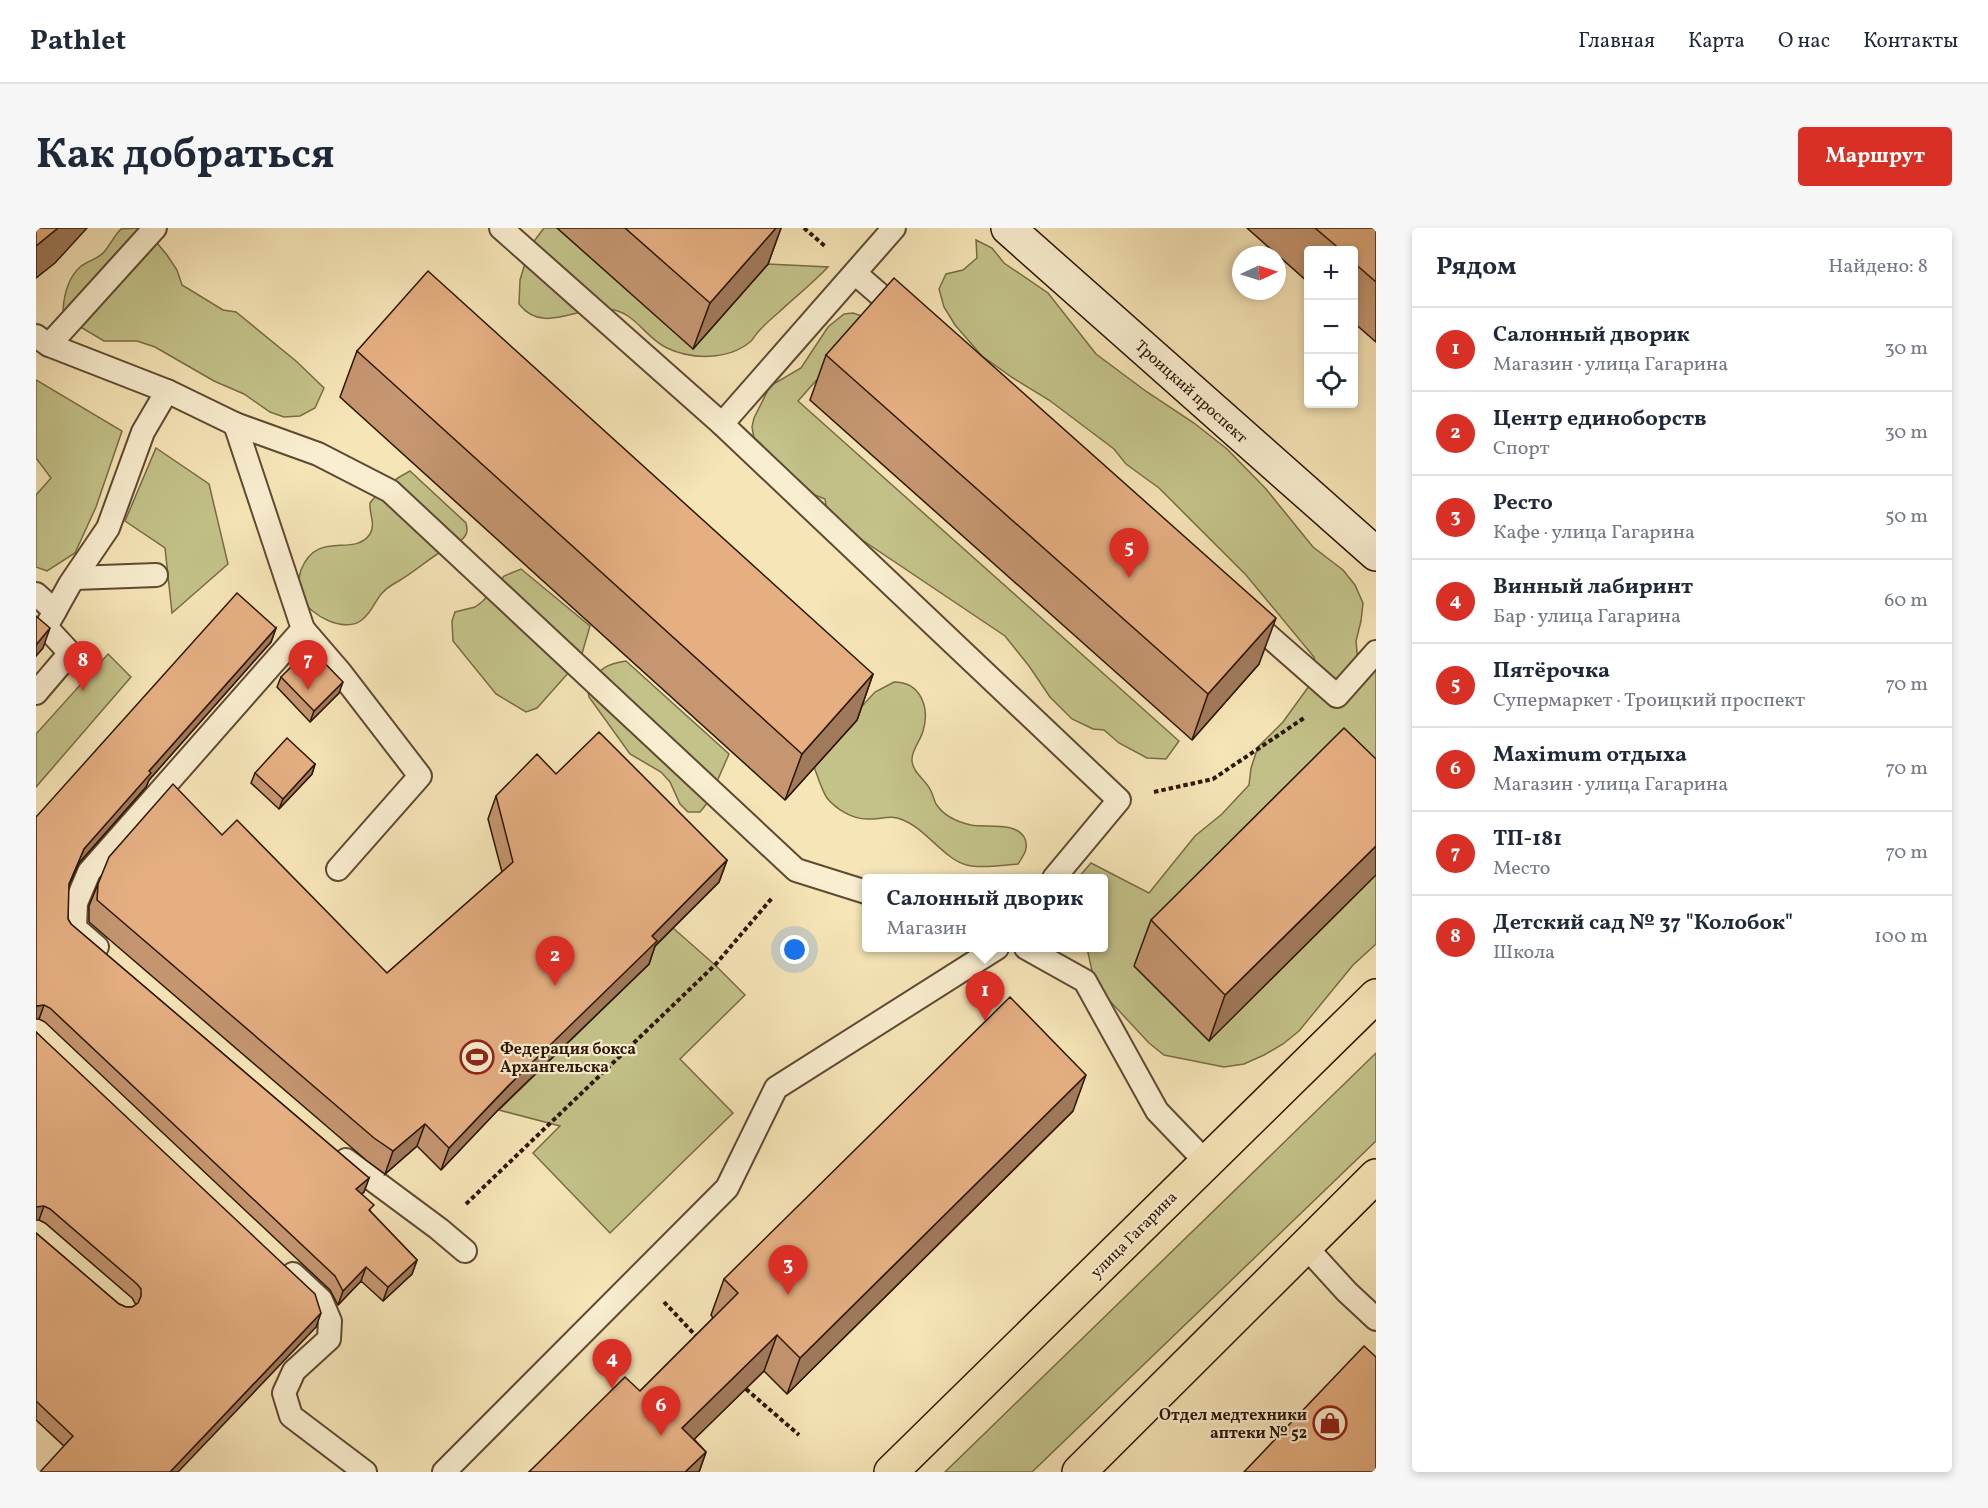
<!DOCTYPE html>
<html lang="ru">
<head>
<meta charset="utf-8">
<style>
	:root { --surface:#fff; --page:#f6f6f7; --text:#1f2937; --muted:#747a83; --line:#e0e1e3; --accent:#d93025 }
	body { margin:0; font-family:Vollkorn,serif; background:var(--page); color:var(--text) }
	.controls { position:absolute; right:18px; top:18px; display:grid; overflow:hidden; border-radius:6px; box-shadow:0 3px 9px #0003 }
	.controls button { width:54px; height:54px; display:grid; place-items:center; padding:0; border:0; border-bottom:2px solid var(--line); background:var(--surface); color:var(--text); font:30px sans-serif }
	.compass { position:absolute; left:1196px; top:18px; width:54px; height:54px; border-radius:50%; background:var(--surface); box-shadow:0 3px 9px #0003; rotate:86deg }
	.you { position:absolute; left:759px; top:722px; width:21px; height:21px; margin:-15px; border:4px solid #fff; border-radius:50%; background:#1a73e8; box-shadow:0 0 0 9px #1a73e833 }
	.badge { display:grid; place-items:center; width:39px; height:39px; border-radius:50%; background:var(--accent); color:#fff; font-size:20px; font-weight:700 }
	.pin { position:absolute; translate:-50% -50px; filter:drop-shadow(0 2px 3px #0008) }
	.pin::after { content:''; position:absolute; top:32px; width:21px; height:18px; background:inherit; clip-path:polygon(0 0,100% 0,50% 100%) }
	.popup { position:absolute; left:826px; top:646px; width:246px; height:78px; box-sizing:border-box; display:grid; place-content:center; border-radius:6px; background:var(--surface); filter:drop-shadow(0 2px 4px #0005); font-size:20px; white-space:nowrap; color:var(--muted) }
	.popup b { font-size:22px; color:var(--text) }
	.popup::after { content:''; position:absolute; left:50%; top:100%; margin-left:-12px; border:12px solid transparent; border-top-color:var(--surface) }
	.list { margin:0; padding:0; list-style:none }
	h2 { display:flex; justify-content:space-between; align-items:center; height:78px; margin:0; padding:0 24px; font-size:26px }
	h2 small { font-size:20px; font-weight:400; color:var(--muted) }
	.list li { display:grid; grid-template-columns:39px 1fr auto; gap:18px; align-items:center; box-sizing:border-box; height:84px; padding:0 24px; border-top:2px solid var(--line) }
	.list b { display:block; font-size:22px; white-space:nowrap }
	.list p { margin:0; font-size:20px; white-space:nowrap; color:var(--muted) }
	.list em { font-size:20px; font-style:normal; color:var(--muted) }
	.icon { flex:none; width:33px; height:33px; fill:none; stroke:currentColor; stroke-width:2; stroke-linecap:round; stroke-linejoin:round }
	.map { position:relative; flex:none; width:1340px; height:1244px; overflow:hidden; border-radius:6px }
	header { display:flex; align-items:center; gap:36px; box-sizing:border-box; height:84px; padding:0 30px; background:var(--surface); border-bottom:2px solid var(--line) }
	header strong { font-size:28px }
	nav { display:flex; gap:33px; margin-inline-start:auto; font-size:21px }
	.intro { display:flex; align-items:center; justify-content:space-between; box-sizing:border-box; height:144px; padding:0 36px }
	h1 { margin:0; font-size:42px }
	.button { padding:15px 27px; border-radius:6px; background:var(--accent); color:#fff; font-size:21px; font-weight:700 }
	main { display:flex; gap:36px; padding:0 36px }
	aside { flex:1; background:var(--surface); border-radius:6px; box-shadow:0 3px 9px #0003 }
	.map>svg:first-child { display:block }
	.green { fill:#c3c289; stroke:#786c46; stroke-width:1.5 }
	.lines { fill:none; stroke-linecap:round; stroke-linejoin:round }
	.service-casing { stroke:#5f4a31; stroke-width:26 }
	.secondary-casing { stroke:#2d1604; stroke-width:36 }
	.primary-casing { stroke:#2d1604; stroke-width:36 }
	.path { stroke:#2d1604; stroke-width:4; stroke-dasharray:4.5 3; stroke-linecap:butt }
	.service { stroke:#f9eed0; stroke-width:22 }
	.secondary { stroke:#f9eed0; stroke-width:33 }
	.primary { stroke:#f6e5b7; stroke-width:33 }
	.wall { fill:#c59670; stroke:#2d1604; stroke-width:1.5 }
	.shaded-wall { fill:#a07a5b; stroke:#2d1604; stroke-width:1.5 }
	.building { fill:#e5af82; stroke:#2d1604; stroke-width:1.5 }
	.labels { text-anchor:middle; stroke-width:4.5; stroke-linejoin:round; paint-order:stroke }
	.street-label { font-size:16px; fill:#2d1604; stroke:#f9eed0 }
	.poi-label { font-size:16px; font-weight:bold; fill:#2d1604; stroke:#f9eed0; text-anchor:start }
</style>
</head>
<body>
<header>
<strong>Pathlet</strong>
<nav><a>Главная</a><a>Карта</a><a>О нас</a><a>Контакты</a></nav>
</header>
<div class="intro"><h1>Как добраться</h1><a class="button">Маршрут</a></div>
<main>
<div class="map">
<svg width="1340" height="1244" viewBox="0 0 1340 1244">
	<rect width="100%" height="100%" fill="#f6e5b7"/>
	<filter id="stains"><feTurbulence type="fractalNoise" baseFrequency=".00333" numOctaves="4"/><feColorMatrix values="0 0 0 0 .2 0 0 0 0 .09 0 0 0 0 .02 0 0 0 .5 -.17"/></filter>
	<radialGradient id="worn" r=".72"><stop offset=".6" stop-color="#630" stop-opacity="0"/><stop offset="1" stop-color="#630" stop-opacity=".3"/></radialGradient>
	<!-- green -->
	<g class="green">
		<path d="M103 0 111 3 131 27 141 42 146 57 187 82 200 84 260 133 288 160 279 180 264 188 248 189 234 184 208 166 178 153 119 119 101 113H68L36 94 27 82C28 67 32 50 44 39 51 33 62 31 68 24 74 17 78 8 85 1Z"/>
		<path d="M508 0H554L657 121 732 36 792 39C776 56 759 69 742 85 735 91 728 97 722 104 719 107 717 112 714 114 692 132 656 132 631 120 609 110 599 83 572 81 540 78 507 107 483 76L484 52 490 32 499 12Z"/>
		<polygon points="940,12 956,20 968,35 1012,65 1060,126 1111,164 1158,195 1191,221 1230,261 1277,319 1307,342 1319,357 1327,375 1325,393 1320,413 1322,434 1340,441 1340,716 1317,737 1263,803 1247,816 1228,827 1208,836 1188,839 1128,827 1113,815 1059,757 1051,720 1068,720 1068,650 1042,650 1055,635 1113,665 1159,608 1186,586 1213,557 1215,540 1222,519 1247,494 1281,447 1278,429 1210,347 1123,260 1090,236 1078,221 1013,172 977,150 946,128 919,97 908,79 903,61 910,46 927,42 941,30"/>
		<polygon points="817,85 835,91 762,173 1143,513 1130,531 1111,530 1083,515 1068,502 1057,501 1036,491 1014,469 993,438 969,408 792,289 789,271 779,267 719,216 716,199 718,190 734,158 765,140 792,99 808,86"/>
		<polygon points="0,152 86,203 60,279 39,325 11,343 0,339 0,267 15,250 0,230"/>
		<polygon points="120,220 173,256 192,336 136,385 129,320 89,293"/>
		<path d="M374 243 430 295C431 300 432 304 429 308 423 317 414 318 406 323 390 333 377 345 361 354 337 367 342 378 327 391 310 407 273 387 265 369 262 361 262 350 265 342 281 301 318 330 334 306 340 296 333 286 334 275 343 263 360 250 374 243Z"/>
		<polygon points="485,341 554,398 543,436 534,443 501,480 490,484 460,466 417,413 416,393 419,384 439,379 447,373 468,348"/>
		<polygon points="72,426 95,449 0,559 0,506"/>
		<path d="M590 433 693 526 672 574 664 584H652L644 576 634 554 625 544 594 526 553 469 551 457C565 441 569 436 590 433Z"/>
		<path d="M858 454C885 454 894 480 887 503 884 514 875 522 876 533 877 545 890 552 895 563 897 567 898 572 900 576 908 588 921 594 935 597 951 600 981 593 989 611 993 621 987 628 982 636 966 637 946 641 931 637 909 632 890 601 867 592 854 586 844 592 831 591 816 591 800 581 791 570 785 561 781 546 777 536L782 526 839 464Z"/>
		<polygon points="637,700 679,737 709,767 644,831 697,885 574,1005 497,925 524,898 463,882 613,736 608,730"/>
		<polygon points="1340,825 1340,913 996,1244 909,1244"/>
	</g>
	<g class="lines">
		<!-- service casing -->
		<g class="service-casing">
			<g id="service">
				<polyline points="465,0 686,196 1083,572 1018,650"/>
				<polyline points="820,46 866,86"/>
				<polyline points="0,108 13,117 131,163 199,196 282,226 354,263 760,642 830,664"/>
				<polyline points="13,117 119,0"/>
				<polyline points="686,196 858,0"/>
				<polyline points="39,350 120,347"/>
				<polyline points="0,366 19,383"/>
				<polyline points="1211,389 1301,468 1340,424"/>
				<polyline points="267,401 304,444 384,548 302,641"/>
				<polyline points="0,465 34,425 10,399 34,356 72,300 107,204 131,163"/>
				<polyline points="61,719 39,700 40,675 53,644 267,401 199,196"/>
				<polyline points="990,720 1049,753 1121,883 1170,934"/>
				<polyline points="310,932 403,1001 429,1023"/>
				<polyline points="1269,1018 1311,1064 1340,1091"/>
				<polyline points="257,1046 285,1072 294,1093 293,1111 258,1143 248,1165 255,1188 329,1244"/>
				<polyline points="408,1244 691,960 740,860 961,720"/>
			</g>
		</g>
		<!-- secondary casing -->
		<g class="secondary-casing">
			<polyline id="secondary" points="972,0 1340,326"/>
		</g>
		<!-- primary casing -->
		<g class="primary-casing">
			<g id="primary">
				<polyline points="855,1244 1340,768"/>
				<polyline points="1043,1244 1340,948"/>
			</g>
		</g>
		<!-- path -->
		<g class="path">
			<polyline points="768,0 790,19"/>
			<polyline points="1118,564 1177,551 1268,490"/>
			<polyline points="430,976 679,737 736,670"/>
			<polyline points="628,1074 662,1110"/>
			<polyline points="710,1161 763,1207"/>
		</g>
		<!-- service -->
		<use href="#service" class="service"/>
		<!-- secondary -->
		<use href="#secondary" class="secondary"/>
		<!-- primary -->
		<use href="#primary" class="primary"/>
	</g>
	<!-- wall -->
	<g class="wall">
		<polygon points="521,0 745,0 732,36 657,121"/>
		<polygon points="1211,0 1340,0 1340,114 1317,94 1317,22 1272,22 1272,54"/>
		<polygon points="321,123 837,446 821,492 749,572 304,169"/>
		<polygon points="790,127 1223,436 1156,512 774,172"/>
		<polygon points="240,400 235,414 113,552 110,559 43,635 32,659 32,691 35,696 333,950 328,964 325,966 335,984 381,1032 376,1046 347,1073 325,1053 302,1077 294,1062 9,794 3,791 0,589"/>
		<polygon points="245,449 303,465 274,494 241,459"/>
		<polygon points="1340,531 1173,813 1098,738 1115,692"/>
		<polygon points="279,536 276,546 243,581 215,555 219,545"/>
		<polygon points="520,546 691,632 683,654 619,718 613,736 462,882 405,942 381,918 349,946 330,932 53,694 53,678 62,656 186,607 351,745 466,644 452,591 460,568"/>
		<polygon points="0,804 280,1099 28,1218 0,1192 0,1005 83,1076 90,1079 96,1079 100,1077 96,1070 9,995 3,992"/>
		<polygon points="1037,883 751,1166 728,1143 658,1211 670,1224 663,1244 493,1244 604,1163 677,1090 675,1087 688,1051"/>
	</g>
	<!-- shaded-wall -->
	<g class="shaded-wall">
		<polygon points="22,0 51,0 19,35 0,50 0,18"/>
		<polygon points="740,0 745,0 732,36 657,121 674,75"/>
		<polygon points="1240,390 1223,436 1156,512 1172,466"/>
		<polygon points="14,400 7,420 0,428 0,417"/>
		<polygon points="240,400 235,414 113,552 110,559 43,635 27,670 48,621 113,543"/>
		<polygon points="837,446 821,492 749,572 766,526"/>
		<polygon points="307,454 303,465 274,494 278,483"/>
		<polygon points="279,536 276,546 243,581 247,571"/>
		<polygon points="1340,618 1340,647 1173,813 1189,767"/>
		<polygon points="691,632 683,654 619,718 613,736 462,882 405,942 413,920 616,708"/>
		<polygon points="8,777 3,791 0,791 0,778"/>
		<polygon points="1050,847 1037,883 751,1166 764,1130"/>
		<polygon points="389,896 381,918 349,946 357,923"/>
		<polygon points="333,950 328,964 315,975 320,961"/>
		<polygon points="1,978 8,978 3,992 0,992 0,979"/>
		<polygon points="381,1032 376,1046 347,1073 352,1059"/>
		<polygon points="330,1039 325,1053 302,1077 307,1063"/>
		<polygon points="285,1085 280,1099 142,1244 134,1244"/>
		<polygon points="741,1107 728,1143 633,1236 646,1200"/>
		<polygon points="670,1224 663,1244 649,1244"/>
	</g>
	<!-- building -->
	<g class="building">
		<polygon points="0,0 22,0 0,18"/>
		<polygon points="589,0 740,0 674,75"/>
		<polygon points="1279,0 1340,0 1340,54 1317,34 1317,22 1305,22"/>
		<polygon points="392,43 837,446 766,526 321,123"/>
		<polygon points="858,50 1240,390 1172,466 790,127"/>
		<polygon points="201,365 240,400 113,543 115,545 48,621 33,656 32,691 35,696 333,950 320,961 338,977 333,982 381,1032 352,1059 330,1039 307,1063 299,1048 14,780 8,777 0,778 0,589"/>
		<polygon points="0,388 14,400 0,417"/>
		<polygon points="274,420 307,454 278,483 245,449"/>
		<polygon points="1308,500 1340,531 1340,618 1189,767 1115,692"/>
		<polygon points="563,504 691,632 616,708 621,713 471,859 413,920 389,896 357,923 338,910 61,672 62,656 73,629 137,556 186,607 201,592 351,745 477,634 460,568 501,526 520,546"/>
		<polygon points="251,510 279,536 247,571 219,545"/>
		<polygon points="974,769 1050,847 764,1130 741,1107 646,1200 670,1224 649,1244 493,1244 589,1149 604,1163 702,1065 688,1051"/>
		<polygon points="0,804 279,1066 285,1085 134,1244 4,1244 37,1208 0,1173 0,1005 83,1076 90,1079 96,1079 102,1075 105,1068 105,1061 101,1056 14,981 8,978 0,979"/>
		<polygon points="1328,1118 1340,1129 1340,1244 1208,1244"/>
	</g>
	<!-- icons -->
	<defs>
		<g id="stadium-ring" transform="scale(1.725)"><circle r="9.5" fill="#f9eed0" stroke="#8f2418" stroke-width="1.5"/><path d="M0-5a6.5 5 0 1 0 0 10a6.5 5 0 1 0 0-10ZM-3.5-1.8h7v3.6h-7Z" fill="#8f2418"/></g>
		<g id="shop-ring" transform="scale(1.725)"><circle r="9.5" fill="#f9eed0" stroke="#8f2418" stroke-width="1.5"/><path d="M-5-2.5h2.3a2.7 3.5 0 0 1 5.4 0H5L5.5 6h-11ZM-1.5-2.5h3a1.5 2.3 0 0 0-3 0Z" fill="#8f2418"/></g>
	</defs>
	<g fill-rule="evenodd">
		<use href="#stadium-ring" x="441" y="829"/>
		<use href="#shop-ring" x="1294" y="1195"/>
	</g>
	<g class="labels">
		<!-- street labels -->
		<g class="street-label">
			<text transform="translate(1156 163) rotate(42)" y="6">Троицкий проспект</text>
			<text transform="translate(1097 1006) rotate(-45)" y="6">улица Гагарина</text>
		</g>
		<!-- poi labels -->
		<g class="poi-label">
			<text x="464" y="826">Федерация бокса<tspan x="464" dy="18">Архангельска</tspan></text>
			<text x="1271" y="1192" text-anchor="end">Отдел медтехники<tspan x="1271" dy="18">аптеки № 52</tspan></text>
		</g>
	</g>
	<rect width="100%" height="100%" filter="url(#stains)"/>
	<rect width="100%" height="100%" fill="url(#worn)"/>
</svg>
<div class="controls">
<button>+</button>
<button>−</button>
<button><svg class="icon" aria-label="locate" viewBox="0 0 24 24"><circle cx="12" cy="12" r="6"/><path d="M12 2v4M12 18v4M2 12h4M18 12h4"/></svg></button>
</div>
<svg class="compass" viewBox="-18 -18 36 36"><path d="M0-13l5 13h-10z" fill="#e53935"/><path d="M0 13l5-13h-10z" fill="#747a83"/></svg>
<div class="you"></div>
<div class="pin badge" style="left:949px;top:793px">1</div>
<div class="popup"><b>Салонный дворик</b>Магазин</div>
<div class="pin badge" style="left:519px;top:758px">2</div>
<div class="pin badge" style="left:752px;top:1067px">3</div>
<div class="pin badge" style="left:576px;top:1161px">4</div>
<div class="pin badge" style="left:1093px;top:350px">5</div>
<div class="pin badge" style="left:625px;top:1208px">6</div>
<div class="pin badge" style="left:272px;top:462px">7</div>
<div class="pin badge" style="left:47px;top:463px">8</div>
</div>
<aside>
<h2>Рядом<small>Найдено: 8</small></h2>
<ul class="list">
<li><span class="badge">1</span><div><b>Салонный дворик</b><p>Магазин · улица Гагарина</p></div><em>30 m</em></li>
<li><span class="badge">2</span><div><b>Центр единоборств</b><p>Спорт</p></div><em>30 m</em></li>
<li><span class="badge">3</span><div><b>Ресто</b><p>Кафе · улица Гагарина</p></div><em>50 m</em></li>
<li><span class="badge">4</span><div><b>Винный лабиринт</b><p>Бар · улица Гагарина</p></div><em>60 m</em></li>
<li><span class="badge">5</span><div><b>Пятёрочка</b><p>Супермаркет · Троицкий проспект</p></div><em>70 m</em></li>
<li><span class="badge">6</span><div><b>Maximum отдыха</b><p>Магазин · улица Гагарина</p></div><em>70 m</em></li>
<li><span class="badge">7</span><div><b>ТП-181</b><p>Место</p></div><em>70 m</em></li>
<li><span class="badge">8</span><div><b>Детский сад № 37 &quot;Колобок&quot;</b><p>Школа</p></div><em>100 m</em></li>
</ul>
</aside>
</main>
</body>
</html>
